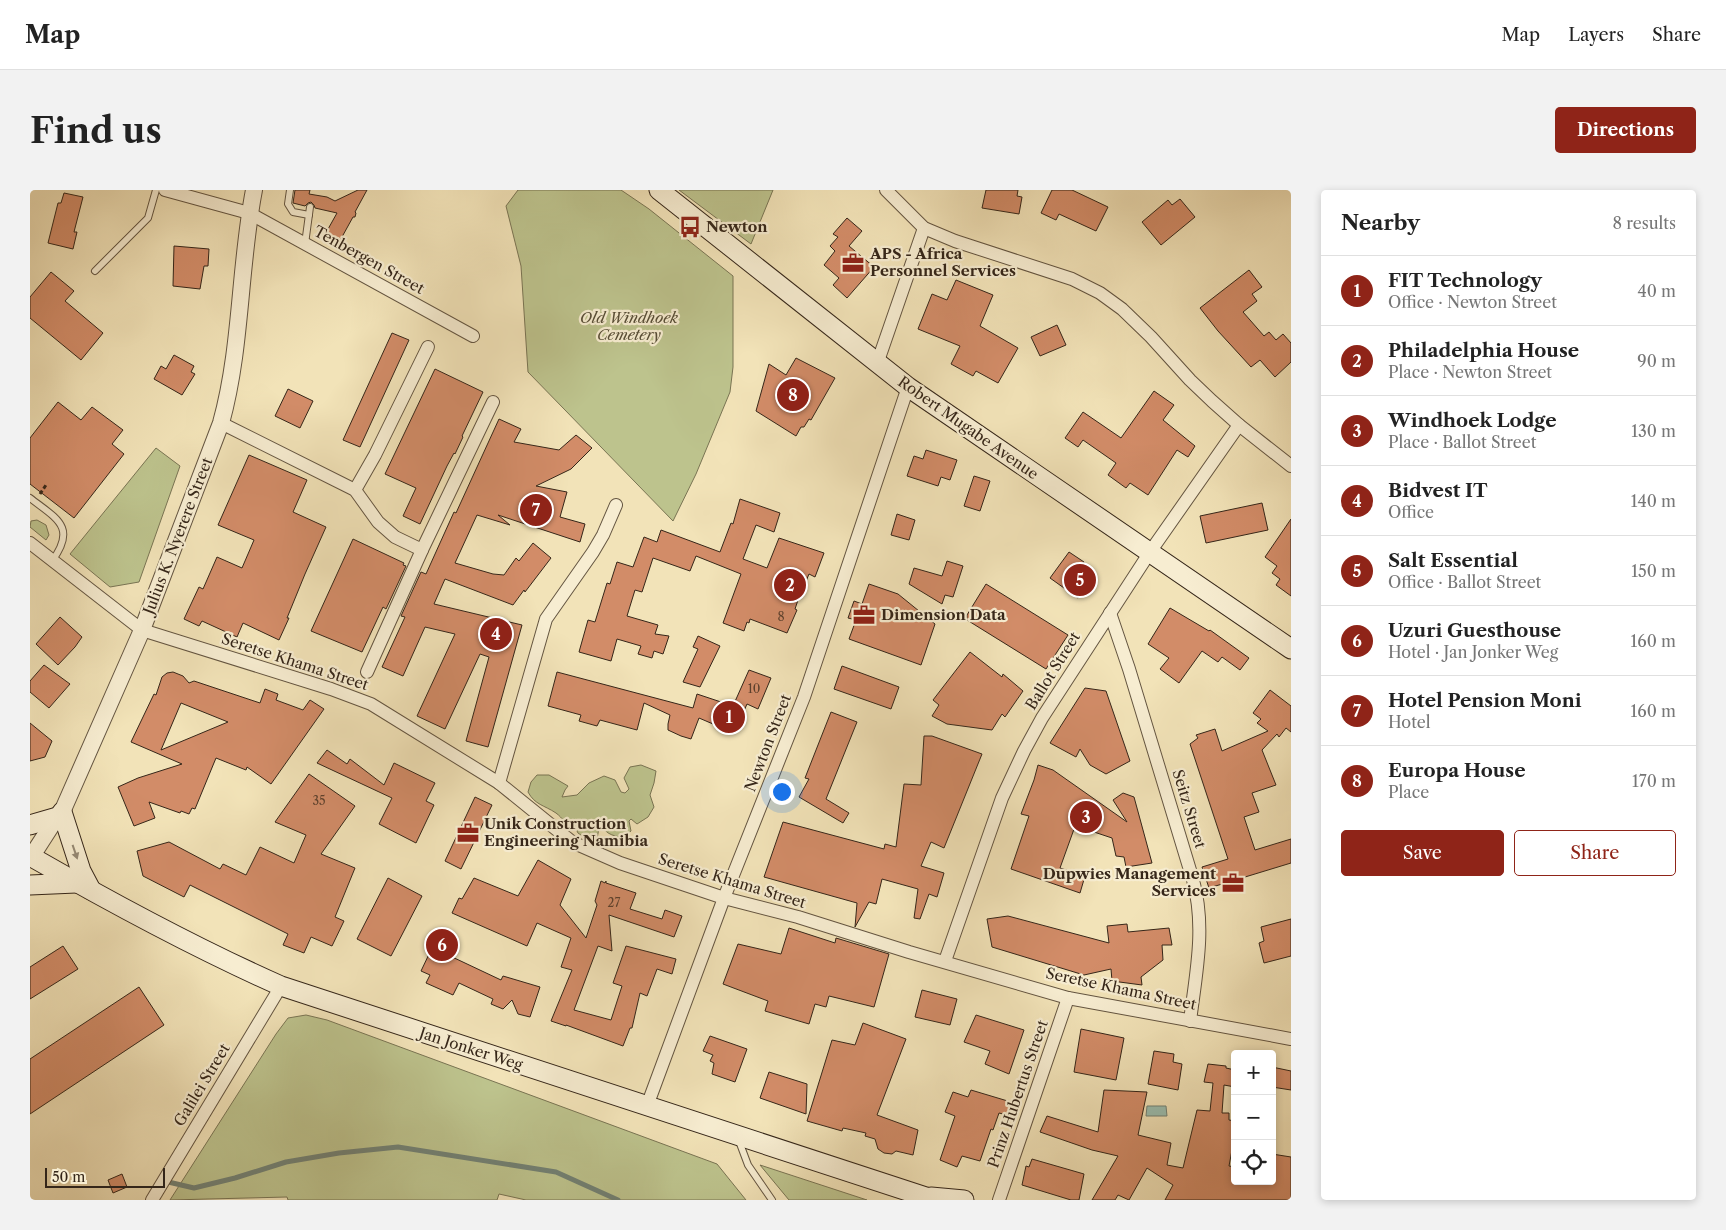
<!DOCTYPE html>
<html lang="en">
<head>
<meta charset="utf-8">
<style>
	:root { --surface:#fff; --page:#f2f2f2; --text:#222; --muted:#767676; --line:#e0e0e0; --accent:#8f2418 }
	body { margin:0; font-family:"Libre Caslon Text",serif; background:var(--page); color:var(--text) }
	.controls { position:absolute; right:15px; bottom:15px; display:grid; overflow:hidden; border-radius:5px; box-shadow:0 2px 8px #0003 }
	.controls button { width:45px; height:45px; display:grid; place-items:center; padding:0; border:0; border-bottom:1px solid var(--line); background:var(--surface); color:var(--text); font:25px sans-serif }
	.scale { position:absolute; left:15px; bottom:12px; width:120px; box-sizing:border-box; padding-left:5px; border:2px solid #352619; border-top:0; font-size:14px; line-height:18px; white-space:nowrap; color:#352619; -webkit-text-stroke:4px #f7edd1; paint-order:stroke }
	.you { position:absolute; left:751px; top:601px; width:18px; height:18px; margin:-12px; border:4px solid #fff; border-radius:50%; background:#1a73e8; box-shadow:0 0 0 8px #1a73e833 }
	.badge { display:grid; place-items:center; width:32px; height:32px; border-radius:50%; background:var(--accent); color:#fff; font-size:16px; font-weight:700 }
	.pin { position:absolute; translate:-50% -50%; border:2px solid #fff; box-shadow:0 1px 5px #0006 }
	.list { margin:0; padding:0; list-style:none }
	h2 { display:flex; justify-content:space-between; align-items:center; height:65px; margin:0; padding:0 20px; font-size:21px }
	h2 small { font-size:16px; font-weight:400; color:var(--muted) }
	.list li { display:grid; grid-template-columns:32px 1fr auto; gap:15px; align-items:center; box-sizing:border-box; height:70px; padding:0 20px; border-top:1px solid var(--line) }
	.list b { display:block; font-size:19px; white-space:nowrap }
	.list p { margin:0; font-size:16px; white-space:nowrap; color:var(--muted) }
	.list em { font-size:16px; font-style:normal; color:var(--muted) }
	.actions { display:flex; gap:10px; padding:15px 20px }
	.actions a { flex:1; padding:11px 0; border:1px solid var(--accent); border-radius:5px; text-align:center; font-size:18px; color:var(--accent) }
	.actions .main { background:var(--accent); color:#fff }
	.icon { flex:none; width:28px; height:28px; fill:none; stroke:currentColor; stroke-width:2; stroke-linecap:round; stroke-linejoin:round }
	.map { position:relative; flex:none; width:1261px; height:1010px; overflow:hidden; border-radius:5px }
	header { display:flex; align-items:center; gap:30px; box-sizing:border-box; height:70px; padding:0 25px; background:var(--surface); border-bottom:1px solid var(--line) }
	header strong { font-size:24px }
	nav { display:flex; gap:28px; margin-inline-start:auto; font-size:18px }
	.intro { display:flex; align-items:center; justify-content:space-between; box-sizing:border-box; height:120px; padding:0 30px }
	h1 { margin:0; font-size:35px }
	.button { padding:12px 22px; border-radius:5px; background:var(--accent); color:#fff; font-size:18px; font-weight:700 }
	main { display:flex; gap:30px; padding:0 30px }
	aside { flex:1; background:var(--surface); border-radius:5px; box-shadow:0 2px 8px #0003 }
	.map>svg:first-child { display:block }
	.green { fill:#bdc38d; stroke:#797453 }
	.water { fill:#9bbeb0; stroke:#728174 }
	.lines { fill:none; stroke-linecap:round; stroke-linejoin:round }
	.stream { stroke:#728174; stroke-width:5 }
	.building { fill:#d28c68; stroke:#352619; fill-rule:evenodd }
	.service-casing { stroke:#645541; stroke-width:8 }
	.minor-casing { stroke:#645541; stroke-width:14 }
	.tertiary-casing { stroke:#645541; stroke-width:18 }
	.secondary-casing { stroke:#352619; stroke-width:21 }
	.path { stroke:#352619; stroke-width:3; stroke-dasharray:4 2.5; stroke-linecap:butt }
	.service { stroke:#f7edd1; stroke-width:6 }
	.minor { stroke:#f7edd1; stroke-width:12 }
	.tertiary { stroke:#f7edd1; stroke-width:16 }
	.secondary { stroke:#f7edd1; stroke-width:19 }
	.oneway { fill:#968a75 }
	.labels { text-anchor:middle; stroke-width:4.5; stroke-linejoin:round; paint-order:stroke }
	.number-label { font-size:12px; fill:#5c402d }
	.poi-label { font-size:15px; font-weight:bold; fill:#352619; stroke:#f7edd1; text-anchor:start }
	.street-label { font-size:15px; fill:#352619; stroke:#f7edd1 }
	.park-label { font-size:15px; font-style:italic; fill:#574d36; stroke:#f7edd1 }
</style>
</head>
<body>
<header>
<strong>Map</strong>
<nav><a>Map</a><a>Layers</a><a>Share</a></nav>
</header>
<div class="intro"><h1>Find us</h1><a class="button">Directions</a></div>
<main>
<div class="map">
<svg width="1261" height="1010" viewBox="0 0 1261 1010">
	<rect width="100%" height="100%" fill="#f2e3b8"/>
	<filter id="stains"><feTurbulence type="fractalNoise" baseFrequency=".004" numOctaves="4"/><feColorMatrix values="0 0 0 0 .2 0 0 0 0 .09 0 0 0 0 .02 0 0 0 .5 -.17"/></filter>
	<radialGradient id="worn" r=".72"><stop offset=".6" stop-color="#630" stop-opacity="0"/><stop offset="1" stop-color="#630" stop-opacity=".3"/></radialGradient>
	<!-- green -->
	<g class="green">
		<polygon points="488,0 591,0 619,19 703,86 703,177 700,202 666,284 643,331 498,182 491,76 476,16"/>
		<polygon points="649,0 743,0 721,54"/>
		<polygon points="126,258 150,276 109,392 80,397 40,364"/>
		<polygon points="7,330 16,335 19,345 16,350 0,337 1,331"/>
		<path d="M611 575 626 581 624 593 620 605 624 617 618 627 607 634 601 629 599 631 601 641 593 648C581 645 575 644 570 632L567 649 559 651 548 643 545 637C535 635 533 628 526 623 514 615 505 615 498 602L501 592 507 585H519L538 596 535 600 532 607 547 605 559 593 574 586 585 590 591 602 595 603 599 599 594 588 600 577Z"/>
		<polygon points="276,825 297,830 687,974 716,1010 496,1010 469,1004 467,1010 258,1010 257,1007 140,1010 246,844 258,828"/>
		<polygon points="730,975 837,1010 759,1010"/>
	</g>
	<!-- water -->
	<polygon class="water" points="1117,916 1136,916 1137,926 1116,926"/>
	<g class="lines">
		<!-- stream -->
		<polyline class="stream" points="134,991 164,998 205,988 256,972 309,963 368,957 526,982 588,1010"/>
	</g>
	<!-- building -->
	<g class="building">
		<polygon points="265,0 280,0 279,4 297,7 305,11 328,0 337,0 325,22 326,23 325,27 323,27 307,56 293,48 307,23 285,18 284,15 281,12 278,13 275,16 263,13"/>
		<polygon points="956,0 988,0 987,6 992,7 989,24 952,18"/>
		<polygon points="1022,0 1042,0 1078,17 1066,41 1029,24 1026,30 1011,23"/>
		<polygon points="34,3 53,7 44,42 47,42 43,59 18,53 28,13 31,13"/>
		<polygon points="1150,9 1165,27 1131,55 1112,32 1138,10 1142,15"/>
		<polygon points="817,28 832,41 819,56 844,77 817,108 803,95 809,88 794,75 805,61 800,56 808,47 803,44"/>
		<polygon points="144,56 179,59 178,76 174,76 170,99 143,96"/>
		<polygon points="1219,80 1232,97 1222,104 1227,111 1213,122 1234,146 1239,142 1246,150 1253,144 1261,153 1261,172 1245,187 1230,170 1221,177 1188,141 1170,118"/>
		<polygon points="21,82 44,101 35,111 73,143 51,170 0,128 0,107"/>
		<polygon points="926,90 963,105 950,136 988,158 968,193 946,181 943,186 921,174 930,156 888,139 902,104 917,110"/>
		<polygon points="1027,135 1036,155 1010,166 1001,147"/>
		<polygon points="362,143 379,150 330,257 313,250"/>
		<polygon points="144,165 164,176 161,182 165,184 152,205 124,189 131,176 136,179"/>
		<polygon points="766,168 805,188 781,230 779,229 774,237 771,237 766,246 726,221 739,174 756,185"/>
		<polygon points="405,179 453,202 432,246 433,247 425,264 424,263 417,276 390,334 373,326 386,298 355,284"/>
		<polygon points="258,199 283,211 270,238 245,226"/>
		<polygon points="1124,201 1144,215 1133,230 1165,256 1158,267 1147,260 1118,305 1100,293 1096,298 1078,285 1086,273 1053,250 1048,257 1035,248 1053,222 1091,248"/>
		<polygon points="28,212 51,230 62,217 93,240 82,254 94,264 44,328 0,294 0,248"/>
		<polygon points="469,229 491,239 484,252 529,260 546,245 562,258 541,279 506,296 537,302 530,327 555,334 550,352 468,325 480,335 447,325 425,373 463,384 474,385 486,368 489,371 503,353 521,368 495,402 494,400 483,415 415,389 404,414 492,435 458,557 436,551 459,467 450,464 415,539 387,526 425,444 395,437 373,486 352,477 375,427 371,426 391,382 396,384 424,322 426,323"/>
		<polygon points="896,260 927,270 920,290 911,287 908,296 877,286 884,266 893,269"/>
		<polygon points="219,265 277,290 263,322 296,337 275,384 257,428 259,428 249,450 213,433 207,447 172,431 169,436 154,429 169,397 173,399 187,367 212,378 224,350 188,335"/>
		<polygon points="944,286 960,291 950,321 934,316"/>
		<polygon points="710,309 750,323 744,342 726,335 713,369 737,378 749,348 794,363 785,387 779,384 768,410 765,419 767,420 757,443 720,429 719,433 717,432 714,441 693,433 711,384 666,366 660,381 623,368 612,402 605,400 597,426 628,435 625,444 639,446 633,464 624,461 622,468 608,464 611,456 587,449 581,471 549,462 558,430 565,432 577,393 580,394 587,372 603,377 614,347 627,352 631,340 690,362 701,333 703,334"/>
		<polygon points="1232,313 1238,340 1176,353 1170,326"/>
		<polygon points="867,324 885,330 879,350 861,345"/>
		<polygon points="1261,329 1261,406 1246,395 1250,389 1242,383 1247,376 1235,367"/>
		<polygon points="323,349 374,373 373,375 376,376 356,419 353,417 332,462 281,441"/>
		<polygon points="1039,362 1054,372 1051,377 1064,385 1048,408 1020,388"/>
		<polygon points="917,371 933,376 923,407 915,405 912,414 879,394 884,378 912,386"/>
		<polygon points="839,394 868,404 905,434 891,475 819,449 826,430 818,428 824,411 832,414"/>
		<polygon points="956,394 1038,445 1016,479 937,430 937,425"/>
		<polygon points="1140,418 1179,441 1180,440 1219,468 1210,480 1192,467 1188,472 1172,461 1149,493 1130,479 1139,468 1118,454"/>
		<polygon points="30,427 52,447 45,457 28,475 6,454"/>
		<polygon points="668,446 690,456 670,497 653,492 668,459 663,457"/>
		<polygon points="940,462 972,487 973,484 993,501 975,527 972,524 962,540 917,534 902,526 909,515 903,510"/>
		<polygon points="14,475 40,494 19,518 0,502 0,491"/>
		<polygon points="812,476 869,497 861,519 804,499"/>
		<polygon points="719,480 741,488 728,519 717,514 704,543 669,528 661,549 651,546 638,540 638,534 640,525 614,513 607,540 570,530 567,536 549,531 551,525 518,516 527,482 663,518 667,504 703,516"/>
		<path d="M143 482 153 486 159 493 164 491 230 513 235 499 248 504 246 510 273 520 280 510 294 519 241 594 217 577 216 580 186 568 165 619 162 618 159 624 151 621 150 623 119 612 125 628 104 636 88 597 108 588 152 574 101 552 124 504 126 505 132 487 137 483ZM151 513 198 532 131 560Z"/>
		<polygon points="1055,498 1076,501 1100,571 1076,584 1060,575 1050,559 1046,567 1020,553"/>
		<polygon points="1240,500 1261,516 1261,542 1256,538 1249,547 1247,544 1232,560 1246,595 1222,603 1229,622 1214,627 1225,660 1261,649 1261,673 1179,698 1172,677 1198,669 1160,554 1168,548 1166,545 1185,539 1192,561 1238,541 1227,533 1231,529 1223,523"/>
		<polygon points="801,522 827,532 796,609 819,623 813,633 769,607 779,589 775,588"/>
		<polygon points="0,533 22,551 15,567 0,571"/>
		<polygon points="894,546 902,546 952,564 914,658 901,652 891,676 914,683 907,707 899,704 890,729 884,728 888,699 852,689 846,714 839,712 825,737 827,713 734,687 753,632 854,659 855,654 866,657 874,594 891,595"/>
		<polygon points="297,560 317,574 320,569 354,595 364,573 405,593 396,611 404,615 386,653 349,634 362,608 287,573"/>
		<polygon points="1008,575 1023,580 1097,632 1083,610 1093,603 1104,607 1122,673 1096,677 1094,667 1086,666 1082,648 1061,641 1048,628 1030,678 1055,686 1050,703 981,679 999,626 991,624 1004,590"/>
		<polygon points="279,584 325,616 291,664 325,678 305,727 314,731 302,756 281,747 274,763 253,755 258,744 160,695 154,707 113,686 107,661 139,652 190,679 193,674 216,685 230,657 264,673 276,645 245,632"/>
		<polygon points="445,607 462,615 431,679 415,671"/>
		<polygon points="508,670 541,689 530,715 556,748 567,715 565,711 571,691 575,693 576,691 576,693 606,703 600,719 632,729 635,720 652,726 644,747 579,725 582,761 568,756 544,820 581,830 592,796 583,793 596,756 646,769 642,784 627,779 617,806 610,803 602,838 600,838 593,856 536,835 536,836 521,831 542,780 531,777 541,748 507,733 497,756 422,723 429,708 432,709 444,688 488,706"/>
		<polygon points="358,688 392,706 361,766 327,749"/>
		<polygon points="978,726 1079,753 1077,736 1097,734 1098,742 1139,738 1142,755 1132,755 1133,770 1111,787 1112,795 1082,791 1081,779 1054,785 962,757 957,729"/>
		<polygon points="1261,729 1261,766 1234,773 1229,753 1234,751 1231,737"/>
		<polygon points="759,738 805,753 806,748 859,764 844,817 799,806 796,817 785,814 779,834 735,821 738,811 693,794 708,754 751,764"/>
		<polygon points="33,756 48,779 0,809 0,777"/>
		<polygon points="401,760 417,767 418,765 471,790 473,786 510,797 500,827 488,824 482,810 473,819 461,814 463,809 429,793 423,805 396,793 400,785 391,781"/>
		<polygon points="109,797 134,835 0,924 0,869"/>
		<polygon points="892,800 927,809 920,835 885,827"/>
		<polygon points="946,825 994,840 979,884 955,874 960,861 934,852"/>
		<polygon points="833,833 876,849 847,925 888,940 883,965 866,961 862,964 854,963 848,959 845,949 835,946 836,943 813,938 812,941 777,931 802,850 825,855"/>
		<polygon points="1051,839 1094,848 1086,890 1044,882"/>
		<polygon points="680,846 717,859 705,892 682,884 684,873 680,871 683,865 673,861"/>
		<polygon points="1124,861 1144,864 1143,872 1152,874 1148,900 1118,894"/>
		<polygon points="1178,874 1196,876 1196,878 1205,880 1205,897 1194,895 1192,923 1199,923 1199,930 1205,931 1205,944 1199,976 1205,977 1205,991 1242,991 1242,964 1261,967 1261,1010 1135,1010 1143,995 1117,978 1099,1010 1088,1005 1085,1010 1062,1010 1088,966 1062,960 1010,942 1017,926 1068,942 1074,900 1117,902 1108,945 1141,953 1137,975 1153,978 1167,920 1180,921 1183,893 1174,892"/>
		<polygon points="1242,877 1261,881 1261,900 1242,897"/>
		<polygon points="739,882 777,894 776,924 730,908"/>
		<polygon points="941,900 981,912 977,925 969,923 963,940 961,939 950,971 932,966 927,977 910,970 925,926 915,922 923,902 938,907"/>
		<polygon points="1002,969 1054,984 1049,1010 1041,1010 992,995 996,976 999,977"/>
		<polygon points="92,984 97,997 83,1003 78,990"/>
	</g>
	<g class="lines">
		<!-- service casing -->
		<g class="service-casing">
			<g id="service">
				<polyline points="260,0 258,14 263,22 279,25"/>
				<polyline points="275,54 280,17"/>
				<polyline points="65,81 118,28 126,0"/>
				<path d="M0 308C27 329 47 337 22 371"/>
				<polyline points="709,951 718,975 742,1010"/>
			</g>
		</g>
		<!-- minor casing -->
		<g class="minor-casing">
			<g id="minor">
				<polyline points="135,0 219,23 443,146"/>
				<polyline points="856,0 894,38 925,51 1042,89 1070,103 1092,119 1121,147 1160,190 1182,211 1209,235 1261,276"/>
				<polyline points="847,174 894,38"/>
				<polyline points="191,233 325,300 348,332 365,347 392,360 463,212"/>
				<polyline points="325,300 345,265 398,157"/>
				<polyline points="0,353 112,440 301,499 341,514 469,593 542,652 590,673 694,708 768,727 879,762 1038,808 1261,849"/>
				<path d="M1080 423 1099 479 1163 690C1176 737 1166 783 1160 831"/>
				<polyline points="337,482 392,360"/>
				<polyline points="469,593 516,429 563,362 573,345 586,315"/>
				<polyline points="915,771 972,608 994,561 1012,528 1120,362 1209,235"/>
				<polyline points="617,916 694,708 774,507 878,197"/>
				<polyline points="122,1010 251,796"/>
				<polyline points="969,1010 1038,808"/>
			</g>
		</g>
		<!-- tertiary casing -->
		<g class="tertiary-casing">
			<path id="tertiary" d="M0 669 27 627 32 622 112 440 191 233C212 157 209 77 224 0"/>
		</g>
		<!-- secondary casing -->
		<g class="secondary-casing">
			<g id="secondary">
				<polyline points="629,0 878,197 1261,459"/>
				<polyline points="32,622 51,681 61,700"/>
				<polyline points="0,635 27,627"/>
				<path d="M0 666C82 713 165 758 251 796L905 1010"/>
				<polyline points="0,695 46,693"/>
				<polyline points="901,1007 934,1010"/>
			</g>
		</g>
		<!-- path -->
		<polyline class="path" points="10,304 16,295"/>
		<!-- service -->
		<use href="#service" class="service"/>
		<!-- minor -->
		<use href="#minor" class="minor"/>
		<!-- tertiary -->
		<use href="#tertiary" class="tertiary"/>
		<!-- secondary -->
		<use href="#secondary" class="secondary"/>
	</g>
	<!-- one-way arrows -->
	<defs><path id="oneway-solid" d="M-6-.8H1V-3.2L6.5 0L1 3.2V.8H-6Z" transform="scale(1.25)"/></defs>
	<use class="oneway" href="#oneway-solid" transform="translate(45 662) rotate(71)"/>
	<!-- icons -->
	<defs>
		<g id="bus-bare" transform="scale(1.725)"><path d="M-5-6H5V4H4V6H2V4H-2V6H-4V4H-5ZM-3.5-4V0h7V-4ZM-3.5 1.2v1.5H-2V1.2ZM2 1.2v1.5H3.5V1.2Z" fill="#8f2418" stroke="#f7edd1" stroke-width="2.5" paint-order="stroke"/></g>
		<g id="office-bare" transform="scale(1.725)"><path d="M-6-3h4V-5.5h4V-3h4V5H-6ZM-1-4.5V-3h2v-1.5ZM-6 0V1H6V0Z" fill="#8f2418" stroke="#f7edd1" stroke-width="2.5" paint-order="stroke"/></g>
	</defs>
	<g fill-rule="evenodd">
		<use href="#bus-bare" x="660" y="37"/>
		<use href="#office-bare" x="823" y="73"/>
		<use href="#office-bare" x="834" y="425"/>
		<use href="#office-bare" x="438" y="643"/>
		<use href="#office-bare" x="1203" y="693"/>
	</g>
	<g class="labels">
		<!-- number labels -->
		<g class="number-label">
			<text x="751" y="431">8</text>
			<text x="724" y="503">10</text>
			<text x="289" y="615">35</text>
			<text x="584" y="717">27</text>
		</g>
		<!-- poi labels -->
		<g class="poi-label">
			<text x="676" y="42">Newton</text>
			<text x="840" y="69">APS - Africa<tspan x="840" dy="17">Personnel Services</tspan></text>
			<text x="851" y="430">Dimension Data</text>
			<text x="454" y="639">Unik Construction<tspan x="454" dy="17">Engineering Namibia</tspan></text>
			<text x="1186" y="689" text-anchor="end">Dupwies Management<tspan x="1186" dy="17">Services</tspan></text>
		</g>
		<!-- street labels -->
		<g class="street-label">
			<text transform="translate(339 70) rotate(29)" y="5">Tenbergen Street</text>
			<text transform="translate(938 238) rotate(35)" y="5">Robert Mugabe Avenue</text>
			<text transform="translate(148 346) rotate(-69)" y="5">Julius K. Nyerere Street</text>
			<text transform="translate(265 472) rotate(18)" y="5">Seretse Khama Street</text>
			<text transform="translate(1023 481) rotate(-58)" y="5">Ballot Street</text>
			<text transform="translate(738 553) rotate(-69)" y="5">Newton Street</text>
			<text transform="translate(1159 619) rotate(73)" y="5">Seitz Street</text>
			<text transform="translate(702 691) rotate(17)" y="5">Seretse Khama Street</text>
			<text transform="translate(1091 799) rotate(12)" y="5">Seretse Khama Street</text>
			<text transform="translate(441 859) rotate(18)" y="5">Jan Jonker Weg</text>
			<text transform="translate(172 895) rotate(-59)" y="5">Galilei Street</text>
			<text transform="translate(988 904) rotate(-71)" y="5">Prinz Hubertus Street</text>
		</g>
		<!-- park labels -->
		<g class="park-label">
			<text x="599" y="133">Old Windhoek<tspan x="599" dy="17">Cemetery</tspan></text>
		</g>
	</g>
	<rect width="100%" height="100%" filter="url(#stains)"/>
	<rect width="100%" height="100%" fill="url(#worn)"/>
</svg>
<div class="controls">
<button>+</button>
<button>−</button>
<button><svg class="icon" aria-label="locate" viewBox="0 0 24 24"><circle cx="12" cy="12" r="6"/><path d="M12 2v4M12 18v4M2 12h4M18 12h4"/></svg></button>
</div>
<div class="scale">50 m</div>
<div class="you"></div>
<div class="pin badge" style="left:699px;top:527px">1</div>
<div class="pin badge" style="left:760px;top:395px">2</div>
<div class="pin badge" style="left:1056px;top:627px">3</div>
<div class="pin badge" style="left:466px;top:444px">4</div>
<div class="pin badge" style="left:1050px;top:390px">5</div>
<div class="pin badge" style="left:412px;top:755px">6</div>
<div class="pin badge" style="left:506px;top:320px">7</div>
<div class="pin badge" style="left:763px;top:205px">8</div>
</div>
<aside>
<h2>Nearby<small>8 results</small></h2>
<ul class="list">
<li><span class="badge">1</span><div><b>FIT Technology</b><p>Office · Newton Street</p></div><em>40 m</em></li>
<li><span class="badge">2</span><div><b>Philadelphia House</b><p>Place · Newton Street</p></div><em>90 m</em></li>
<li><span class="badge">3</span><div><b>Windhoek Lodge</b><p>Place · Ballot Street</p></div><em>130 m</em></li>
<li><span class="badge">4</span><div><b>Bidvest IT</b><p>Office</p></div><em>140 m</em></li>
<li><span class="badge">5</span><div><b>Salt Essential</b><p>Office · Ballot Street</p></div><em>150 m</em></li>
<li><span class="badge">6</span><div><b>Uzuri Guesthouse</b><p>Hotel · Jan Jonker Weg</p></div><em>160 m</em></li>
<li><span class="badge">7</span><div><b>Hotel Pension Moni</b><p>Hotel</p></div><em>160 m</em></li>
<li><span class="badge">8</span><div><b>Europa House</b><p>Place</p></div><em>170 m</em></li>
</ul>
<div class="actions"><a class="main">Save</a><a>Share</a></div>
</aside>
</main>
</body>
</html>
